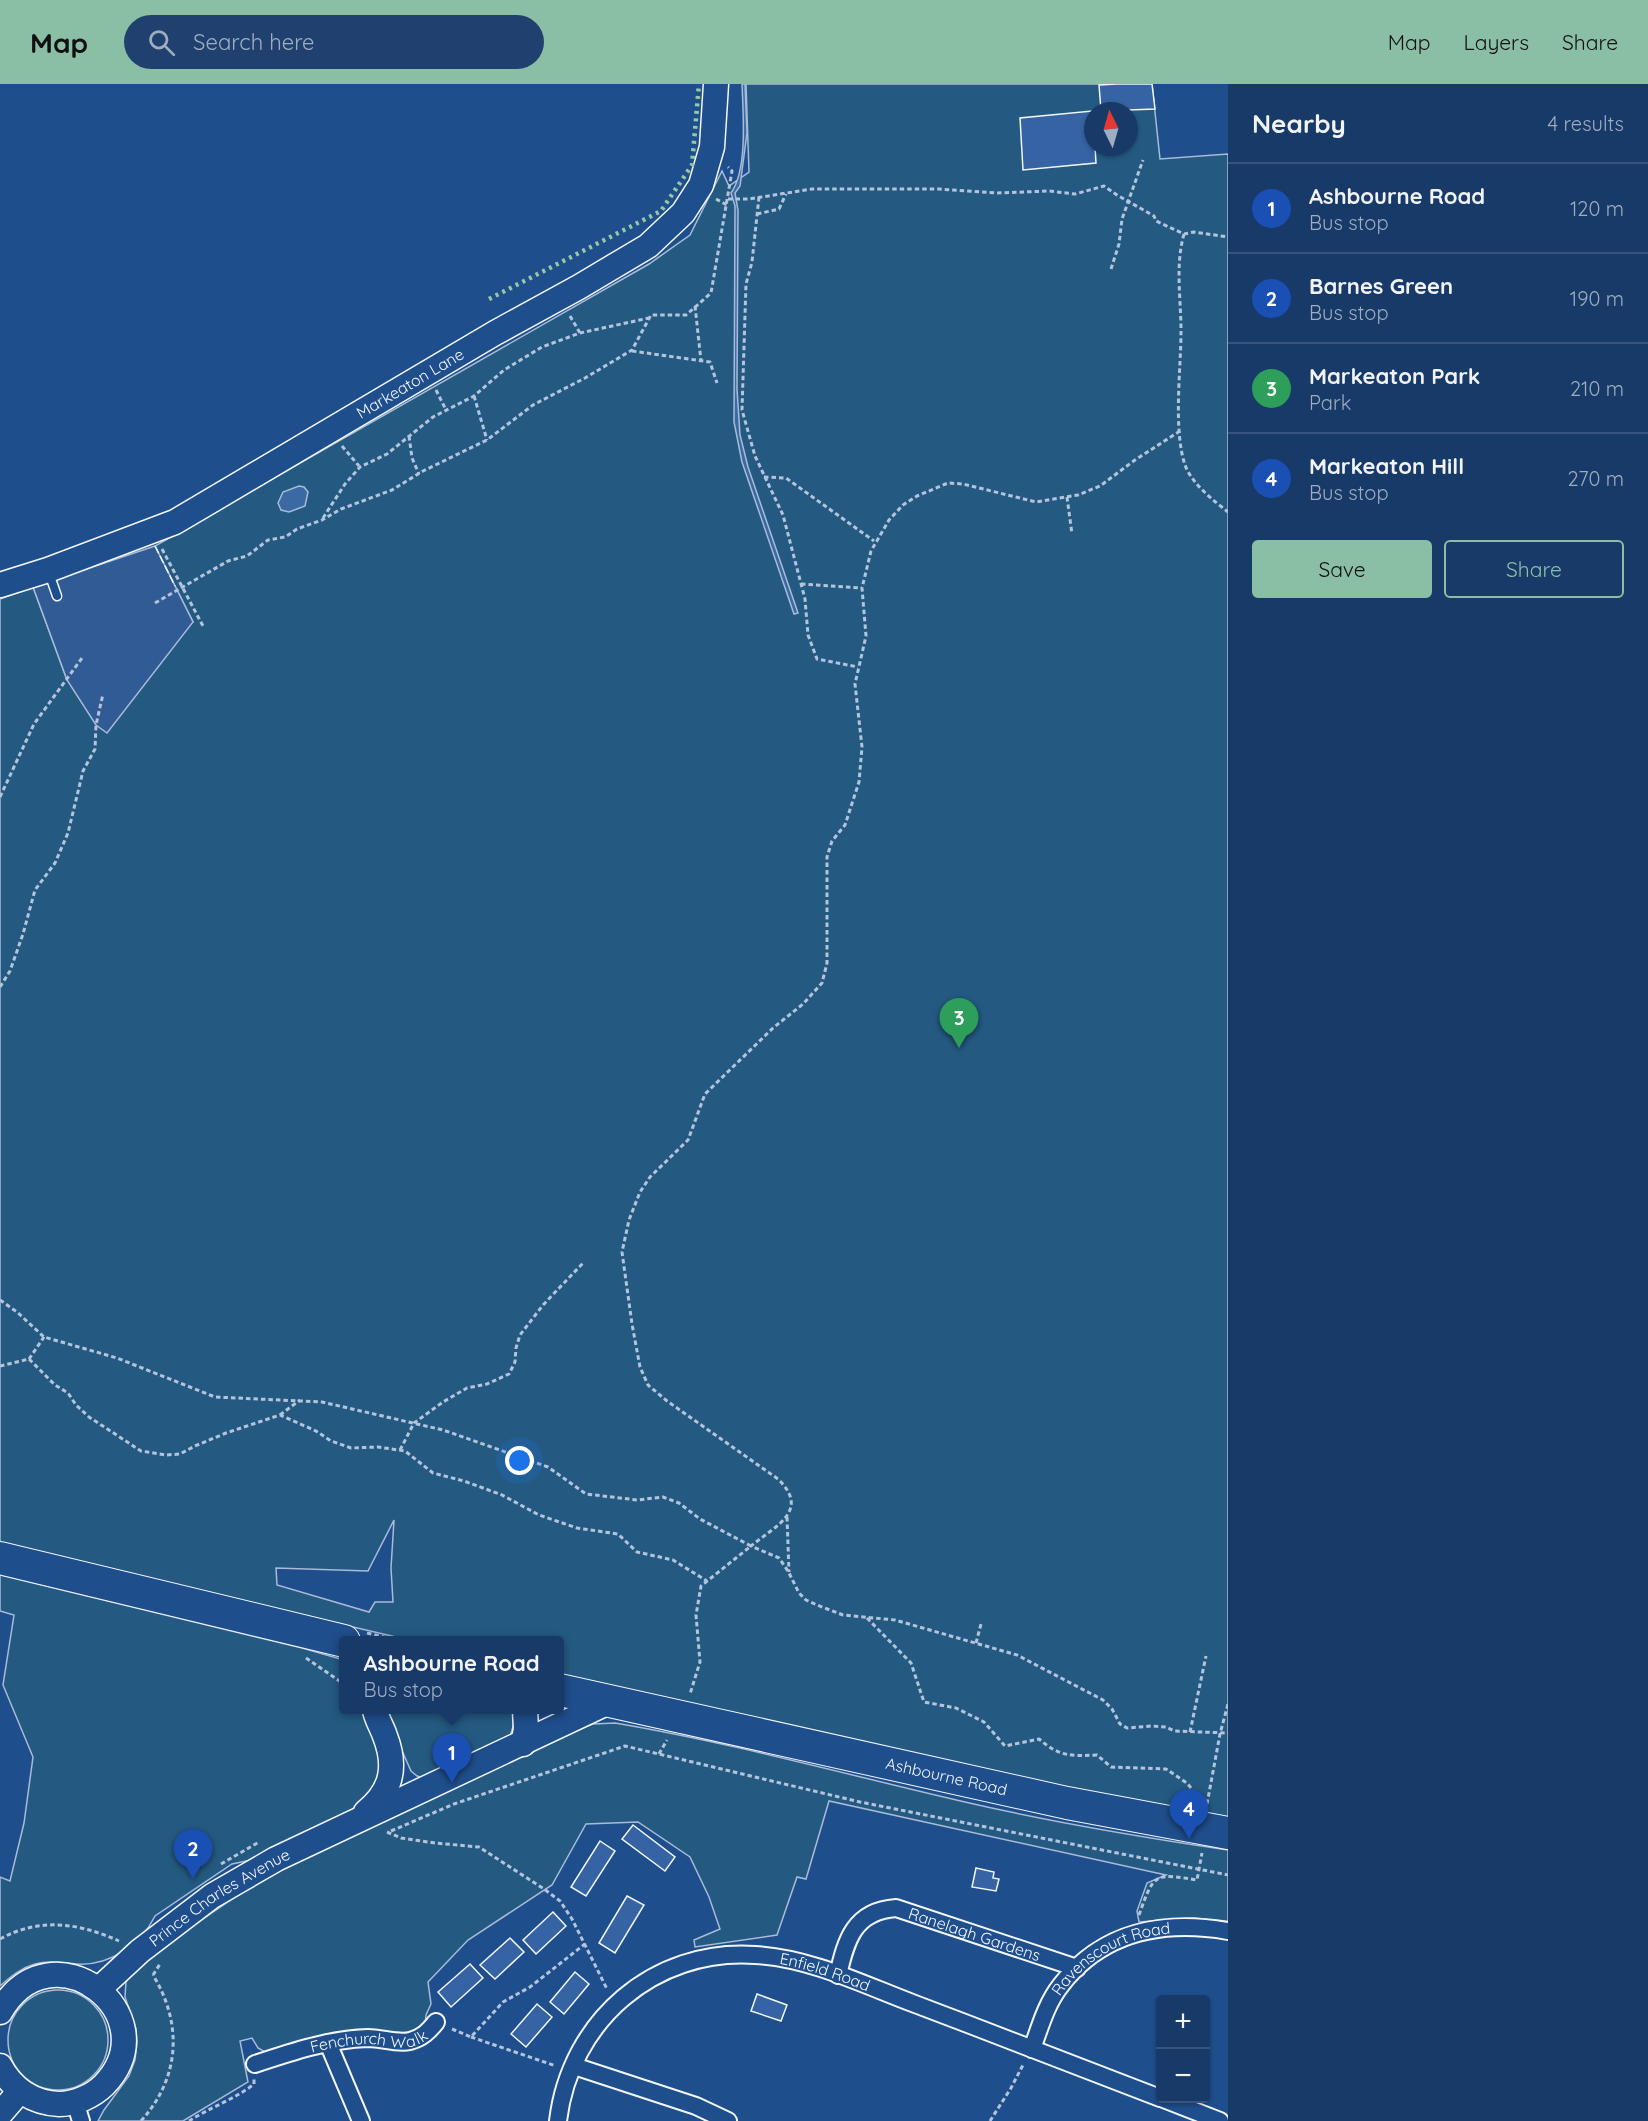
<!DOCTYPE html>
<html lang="en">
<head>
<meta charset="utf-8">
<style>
	:root { --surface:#173a69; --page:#20416f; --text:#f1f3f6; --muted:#9eadc0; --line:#36547d; --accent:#8abfa5 }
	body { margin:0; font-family:Quicksand,sans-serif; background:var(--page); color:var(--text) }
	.controls { position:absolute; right:18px; bottom:18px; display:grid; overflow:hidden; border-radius:6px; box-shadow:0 2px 4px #0004 }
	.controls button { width:54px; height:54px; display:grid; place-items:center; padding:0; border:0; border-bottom:2px solid var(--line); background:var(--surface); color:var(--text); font:30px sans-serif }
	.compass { position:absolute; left:1084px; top:18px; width:54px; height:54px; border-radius:50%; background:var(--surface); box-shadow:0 2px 4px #0004; rotate:355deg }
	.you { position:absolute; left:520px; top:1377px; width:21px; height:21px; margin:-15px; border:4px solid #fff; border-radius:50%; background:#1a73e8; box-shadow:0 0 0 9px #1a73e833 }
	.badge { display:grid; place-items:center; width:39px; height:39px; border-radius:50%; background:var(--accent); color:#fff; font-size:20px; font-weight:700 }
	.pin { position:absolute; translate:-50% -50px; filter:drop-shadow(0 2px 3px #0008) }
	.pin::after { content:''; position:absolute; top:32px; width:21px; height:18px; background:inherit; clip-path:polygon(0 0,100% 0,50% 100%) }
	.popup { position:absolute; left:339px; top:1552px; width:225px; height:78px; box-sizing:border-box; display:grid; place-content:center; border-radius:6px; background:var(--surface); filter:drop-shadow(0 2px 4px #0005); font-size:20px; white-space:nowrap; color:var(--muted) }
	.popup b { font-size:22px; color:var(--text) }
	.popup::after { content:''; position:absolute; left:50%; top:100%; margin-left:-12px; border:12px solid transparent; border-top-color:var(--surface) }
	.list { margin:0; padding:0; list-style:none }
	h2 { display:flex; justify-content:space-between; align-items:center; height:78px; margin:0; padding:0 24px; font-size:26px }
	h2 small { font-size:20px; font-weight:400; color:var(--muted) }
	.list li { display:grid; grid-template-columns:39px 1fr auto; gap:18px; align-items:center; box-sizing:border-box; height:90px; padding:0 24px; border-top:2px solid var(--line) }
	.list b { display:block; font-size:22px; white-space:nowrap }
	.list p { margin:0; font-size:20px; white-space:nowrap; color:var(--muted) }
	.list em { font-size:20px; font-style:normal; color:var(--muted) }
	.actions { display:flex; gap:12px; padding:18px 24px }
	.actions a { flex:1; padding:14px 0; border:2px solid var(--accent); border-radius:6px; text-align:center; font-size:21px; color:var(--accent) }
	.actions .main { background:var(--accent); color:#111 }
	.icon { flex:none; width:33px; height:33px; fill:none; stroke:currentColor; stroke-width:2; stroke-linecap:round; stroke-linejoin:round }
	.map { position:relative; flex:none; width:1228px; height:2037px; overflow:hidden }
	header { display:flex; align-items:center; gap:36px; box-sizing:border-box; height:84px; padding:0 30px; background:var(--accent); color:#111 }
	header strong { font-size:28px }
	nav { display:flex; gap:33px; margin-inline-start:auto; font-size:21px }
	.search { width:420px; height:54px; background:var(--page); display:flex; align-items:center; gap:15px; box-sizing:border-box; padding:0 21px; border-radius:33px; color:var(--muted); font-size:22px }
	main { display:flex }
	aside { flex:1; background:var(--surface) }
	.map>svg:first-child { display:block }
	.green { fill:#245a82; stroke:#a8bbd7; stroke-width:1.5; fill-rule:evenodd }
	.parking { fill:#305b95; stroke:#a8bbd7; stroke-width:1.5 }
	.water { fill:#3b69a3; stroke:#a8bbd7; stroke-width:1.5 }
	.building { fill:#3563a3; stroke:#f2f6ff; stroke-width:1.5 }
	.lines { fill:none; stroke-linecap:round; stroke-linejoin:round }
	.lane-casing { stroke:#f2f6ff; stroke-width:11 }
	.street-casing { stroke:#f2f6ff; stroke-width:20 }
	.secondary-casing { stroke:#f2f6ff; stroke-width:27 }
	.highway-casing { stroke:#f2f6ff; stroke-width:34 }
	.path { stroke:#b3c4dc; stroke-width:3; stroke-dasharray:4.5 3; stroke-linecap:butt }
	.lane { stroke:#1f4e8c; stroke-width:8 }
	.street { stroke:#1f4e8c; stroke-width:16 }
	.secondary { stroke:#1f4e8c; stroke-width:24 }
	.highway { stroke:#1f4e8c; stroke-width:32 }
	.hedge { stroke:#97c8a6; stroke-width:4.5; stroke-dasharray:3 4.5; stroke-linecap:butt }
	.fence { stroke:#f2f6ff; stroke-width:1.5; stroke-dasharray:8 3; stroke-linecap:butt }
	.labels { text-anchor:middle; stroke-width:4.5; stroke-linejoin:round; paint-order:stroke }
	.street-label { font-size:16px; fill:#f2f6ff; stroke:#1f4e8c }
</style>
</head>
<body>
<header>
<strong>Map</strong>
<div class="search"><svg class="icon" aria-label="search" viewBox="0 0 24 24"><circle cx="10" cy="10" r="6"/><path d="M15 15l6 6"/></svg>Search here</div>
<nav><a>Map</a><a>Layers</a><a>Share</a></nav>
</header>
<main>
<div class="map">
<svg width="1228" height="2037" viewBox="0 0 1228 2037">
	<rect width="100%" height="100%" fill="#1f4e8c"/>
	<!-- green -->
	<g class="green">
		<path d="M746 0H1152L1160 75 1228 70V1733L913 1675 560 1592V1556H409L0 1461V515L33 503 67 596 193 538 155 462 649 180 690 151 722 87 729 102 749 88ZM1093 27H1129V63H1093ZM394 1436 391 1484 393 1518H375L369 1528 277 1501 276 1484 368 1487Z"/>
		<path d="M0 1491 302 1564 344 1576V1626H368L384 1690 362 1723 251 1776 232 1780 155 1832C141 1861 109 1882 77 1880 62 1879 49 1876 35 1880 21 1884 11 1892 0 1902V1793L10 1797 24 1739 33 1673 3 1601 14 1531 0 1527Z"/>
		<polygon points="384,1626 513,1626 515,1636 509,1656 424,1694 417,1692 411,1687"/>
		<path d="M615 1639C733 1659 848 1691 965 1718 1051 1738 1140 1753 1228 1766V1838L1194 1834 1139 1838 1137 1827 1147 1799 1166 1791 829 1717 806 1795 797 1793 777 1851 695 1863 694 1856 720 1845 709 1813 690 1773 638 1738 586 1740 552 1801 468 1856 428 1898 431 1920 426 1931 425 1941 410 1949 358 1947 265 1968 258 1964 252 1954 240 1957 248 1998 183 2037H98L104 2026 129 1992 135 1976 137 1959 136 1945 125 1913 126 1898 134 1886 169 1858 266 1792 560 1652 593 1640Z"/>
		<circle cx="58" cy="1956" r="50"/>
	</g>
	<!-- parking -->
	<polygon class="parking" points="155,462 193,538 107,649 96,641 67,596 33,503"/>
	<!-- water -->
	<g class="water">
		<path d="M742 0H745L747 49 740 102 735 109 738 126 737 305 740 351 748 383 798 529 794 530 742 378 734 338 735 122 731 109C748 85 743 29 742 0Z"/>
		<polygon points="299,402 304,403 308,408 305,422 289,428 281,426 278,419 283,408"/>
	</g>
	<!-- building -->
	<g class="building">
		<polygon points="1117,0 1152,0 1155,25 1101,27 1099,1"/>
		<polygon points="1092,27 1093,63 1095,63 1096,79 1023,86 1020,34"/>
		<polygon points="633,1741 675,1773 665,1787 622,1755"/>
		<polygon points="600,1757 615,1767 586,1812 571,1803"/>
		<polygon points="976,1784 994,1788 993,1794 999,1795 996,1807 972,1803"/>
		<polygon points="627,1812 644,1821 615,1869 599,1859"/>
		<polygon points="553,1828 566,1842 536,1870 523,1856"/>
		<polygon points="510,1854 524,1868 495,1895 480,1881"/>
		<polygon points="470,1880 483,1894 451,1923 438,1908"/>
		<polygon points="575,1888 589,1900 564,1930 550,1918"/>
		<polygon points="757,1910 787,1921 781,1937 751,1927"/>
		<polygon points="537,1920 552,1933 526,1963 511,1950"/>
	</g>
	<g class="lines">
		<!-- lane casing -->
		<g class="lane-casing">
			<polyline id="lane" points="49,489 57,512"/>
		</g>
		<!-- street casing -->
		<g class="street-casing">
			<g id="street">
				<path id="s1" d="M838 1891C846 1856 854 1827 896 1824L1077 1884"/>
				<polyline points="328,1959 361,2037"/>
				<path id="s2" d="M1032 1965C1040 1943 1046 1920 1061 1901 1103 1847 1164 1836 1228 1847"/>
				<path id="s3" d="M255 1980C291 1968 330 1955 368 1954 382 1954 397 1960 410 1957 422 1954 429 1947 436 1938"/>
				<polyline points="574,1982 696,2022 728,2037"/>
				<polyline points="1161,2014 1220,2037"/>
				<polyline points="75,2018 81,2037"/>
				<path id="s4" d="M558 2037C570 1937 654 1864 755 1871 811 1874 864 1901 915 1920 997 1951 1079 1983 1160 2014"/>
			</g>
		</g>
		<!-- secondary casing -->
		<g class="secondary-casing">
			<g id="secondary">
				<path id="s5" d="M0 501 48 486 175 438 495 249 579 203 648 162 683 129 701 101 712 63 716 0"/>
				<polyline points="523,1660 526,1645 525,1626"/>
				<path d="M366 1728C392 1707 397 1683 385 1652 382 1643 376 1634 375 1626"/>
				<path id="s6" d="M99 1905 140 1867 212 1812 276 1775 611 1617"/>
				<path d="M0 1928C51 1838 171 1931 104 2001 93 2012 75 2020 59 2020 33 2019 12 2005 0 1982"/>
				<polyline points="0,2030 20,2007"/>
			</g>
		</g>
		<!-- highway casing -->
		<g class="highway-casing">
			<g id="highway">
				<polyline points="0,1474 344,1557"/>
				<path id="s7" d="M560 1606 1067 1719 1228 1749"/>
			</g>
		</g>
		<!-- path -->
		<g class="path">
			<polyline points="759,113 752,178 746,200 742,326 755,372 783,431 805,515 808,551 817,575 858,583"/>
			<polyline points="716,115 727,121"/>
			<polyline points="728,115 749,115 812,105 939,105 997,109 1049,107 1075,110 1104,102 1117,111 1154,132 1156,137 1184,150 1194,148 1228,153"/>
			<polyline points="757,130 779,125 786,110"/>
			<path d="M1184 150C1175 182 1181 214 1181 247 1181 285 1173 345 1185 381 1192 400 1213 416 1228 428"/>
			<polyline points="1111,185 1119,160 1122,135 1143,76"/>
			<polyline points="695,222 701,277"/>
			<polyline points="570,232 580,249"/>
			<polyline points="632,267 710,278 717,299"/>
			<polyline points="436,306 446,326"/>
			<polyline points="474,312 487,356"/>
			<path d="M1180 347 1135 376 1100 402 1078 411 1036 418 963 400 948 399 917 412 903 421 889 436 871 467 862 504 866 552 855 600 862 663 859 698 845 741 832 757 827 773V879L822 899 803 920 773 944 705 1010 688 1056 650 1093 640 1108 629 1136 622 1168 632 1240 640 1283 648 1301 667 1317 778 1395C811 1427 775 1442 751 1462L779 1474 788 1487 799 1509 806 1516 817 1521 843 1531 895 1536 1017 1571 1103 1616 1112 1625 1120 1640 1127 1644 1152 1642 1166 1643 1174 1647 1228 1649"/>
			<polyline points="409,352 412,374 419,390"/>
			<polyline points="342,362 359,382"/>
			<polyline points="764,393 786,394 874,457"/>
			<polyline points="1067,413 1072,450"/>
			<polyline points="323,434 345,400 360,383 387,370 433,333 474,312 504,286 542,263 580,249 649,234"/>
			<polyline points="162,465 203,542"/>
			<polyline points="801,500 862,504"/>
			<polyline points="155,519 228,477 247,472 268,456 285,453 297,445 322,436 341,425 392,406 423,387 487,356 533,321 585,294 632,266 651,231 686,231 711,209 732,87 728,83"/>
			<polyline points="0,713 34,640 82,574"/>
			<polyline points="0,903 10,887 23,850 35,806 55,779 68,749 83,687 95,665 96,641 103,610"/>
			<polyline points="0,1216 17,1228 44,1253 117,1274 215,1313 322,1318 443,1346 548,1383 586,1410 637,1416 663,1413 679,1419 700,1435 751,1462 701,1502 696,1531 700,1578 690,1610"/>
			<polyline points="29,1275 44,1253"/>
			<polyline points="0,1282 29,1275 55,1301 68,1309 76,1321 89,1333 141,1367 166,1371 180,1370 195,1362 226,1349 280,1331 316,1347 331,1357 351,1364 378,1363 405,1367 433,1389 464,1397 502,1411 539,1431 577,1444 618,1450 637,1468 673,1476 707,1497"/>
			<polyline points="280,1331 300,1316"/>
			<polyline points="400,1366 414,1339 443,1318 467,1304 487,1300 509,1290 515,1278 516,1264 520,1251 543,1221 583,1179"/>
			<polyline points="787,1433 789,1488"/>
			<path d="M867 1534 911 1579 924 1618 956 1624 984 1638 1005 1662 1039 1655C1060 1673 1070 1672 1097 1671L1111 1683 1166 1685 1187 1699 1203 1719"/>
			<polyline points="367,1549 397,1556"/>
			<polyline points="976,1559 981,1540"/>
			<polyline points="306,1574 344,1600"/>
			<polyline points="1190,1648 1206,1572"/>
			<polyline points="659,1670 667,1656"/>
			<polyline points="1207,1720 1220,1650 1228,1620"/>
			<polyline points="391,1747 454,1720 625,1662 860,1718 1228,1791"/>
			<polyline points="387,1748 401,1754 435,1759 479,1763 544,1805 560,1817 572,1835 607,1905"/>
			<polyline points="221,1780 259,1758"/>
			<path d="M1139 1831C1154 1789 1154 1789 1197 1796L1202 1769"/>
			<path d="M0 1855C40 1833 79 1839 119 1857"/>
			<polyline points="153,1891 160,1880"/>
			<polyline points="452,1945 471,1953 503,1918 530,1903 585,1860"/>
			<polyline points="471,1953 556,1982"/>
			<path d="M141 2037C180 1994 183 1940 153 1891"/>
			<path d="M189 2037C209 2024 237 2014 254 2000V1995"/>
			<polyline points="990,2037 1011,2004 1024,1979"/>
		</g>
		<!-- lane -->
		<use href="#lane" class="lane"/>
		<!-- street -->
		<use href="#street" class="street"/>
		<!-- secondary -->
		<use href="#secondary" class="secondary"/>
		<!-- highway -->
		<use href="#highway" class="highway"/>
		<!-- hedge -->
		<polyline class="hedge" points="489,215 661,127 692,81 699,0"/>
		<!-- fence -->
		<polyline class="fence" points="155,462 175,502"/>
	</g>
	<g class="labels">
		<!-- street labels -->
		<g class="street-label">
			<text dy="6" stroke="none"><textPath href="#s5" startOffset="459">Markeaton Lane</textPath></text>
			<text dy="6" stroke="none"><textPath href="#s7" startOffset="396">Ashbourne Road</textPath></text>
			<text dy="6" stroke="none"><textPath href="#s6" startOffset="152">Prince Charles Avenue</textPath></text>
			<text dy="6" stroke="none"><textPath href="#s1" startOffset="180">Ranelagh Gardens</textPath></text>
			<text dy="6" stroke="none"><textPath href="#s2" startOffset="129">Ravenscourt Road</textPath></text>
			<text dy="6" stroke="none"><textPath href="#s4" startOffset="357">Enfield Road</textPath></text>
			<text dy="6" stroke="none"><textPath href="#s3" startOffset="117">Fenchurch Walk</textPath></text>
		</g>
	</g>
</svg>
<div class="controls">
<button>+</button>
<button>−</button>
</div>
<svg class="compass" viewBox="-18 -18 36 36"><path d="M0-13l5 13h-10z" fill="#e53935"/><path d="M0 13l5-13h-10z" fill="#9eadc0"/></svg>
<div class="you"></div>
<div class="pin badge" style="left:452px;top:1699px;background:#1a4fb4">1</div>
<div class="popup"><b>Ashbourne Road</b>Bus stop</div>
<div class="pin badge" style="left:193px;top:1795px;background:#1a4fb4">2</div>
<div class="pin badge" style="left:959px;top:964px;background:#2e9e5b">3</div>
<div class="pin badge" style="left:1189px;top:1755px;background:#1a4fb4">4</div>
</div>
<aside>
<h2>Nearby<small>4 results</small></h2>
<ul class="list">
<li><span class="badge" style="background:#1a4fb4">1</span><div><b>Ashbourne Road</b><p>Bus stop</p></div><em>120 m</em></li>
<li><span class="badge" style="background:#1a4fb4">2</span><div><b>Barnes Green</b><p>Bus stop</p></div><em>190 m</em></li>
<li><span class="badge" style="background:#2e9e5b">3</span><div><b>Markeaton Park</b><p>Park</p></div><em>210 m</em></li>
<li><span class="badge" style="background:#1a4fb4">4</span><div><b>Markeaton Hill</b><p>Bus stop</p></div><em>270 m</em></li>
</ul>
<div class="actions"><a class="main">Save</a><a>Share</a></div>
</aside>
</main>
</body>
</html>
